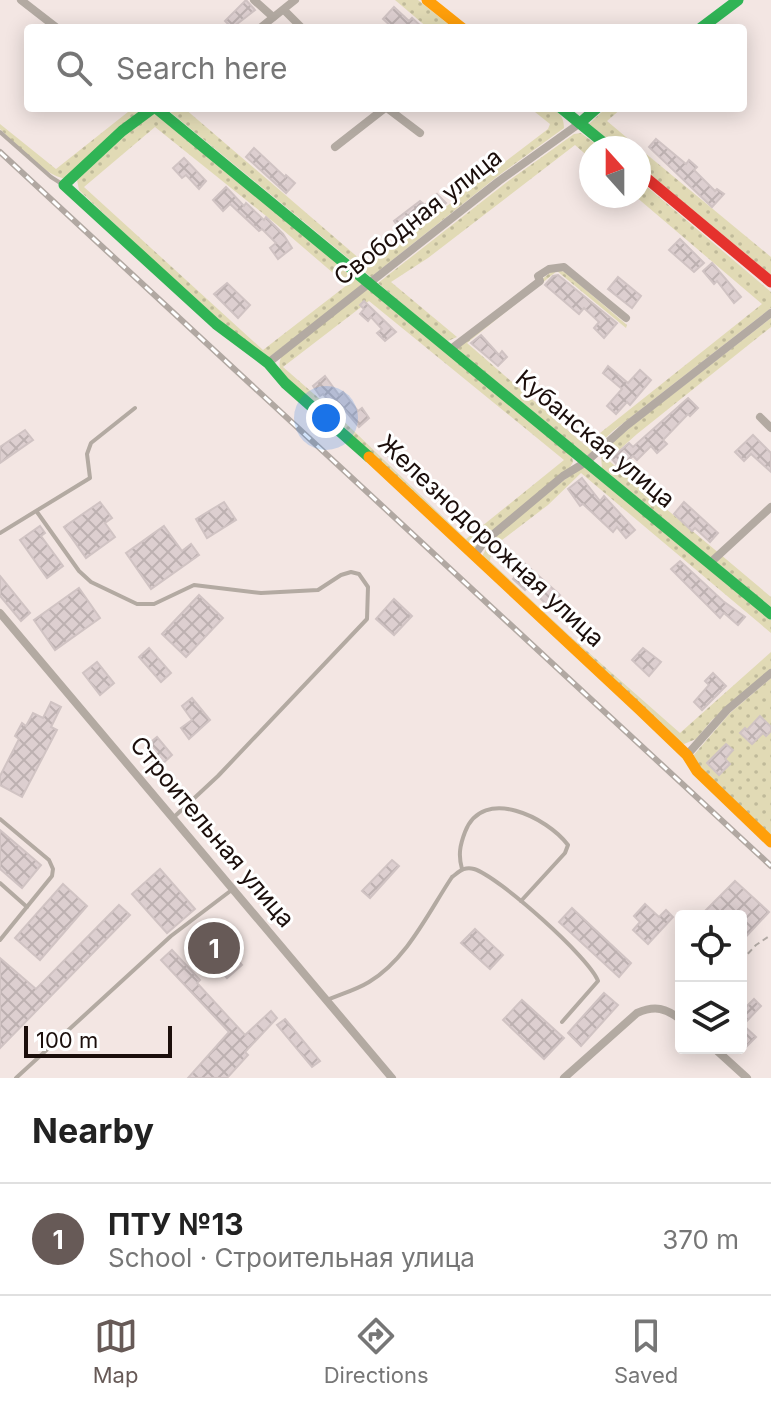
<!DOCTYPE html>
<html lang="en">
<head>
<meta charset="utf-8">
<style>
	:root { --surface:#fff; --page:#f2f2f2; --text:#222; --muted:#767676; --line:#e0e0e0; --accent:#675a57 }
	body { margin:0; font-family:Inter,sans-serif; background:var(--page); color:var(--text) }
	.controls { position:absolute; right:24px; bottom:24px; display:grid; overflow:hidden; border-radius:8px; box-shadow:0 4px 20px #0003 }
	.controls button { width:72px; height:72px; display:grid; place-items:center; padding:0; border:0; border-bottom:2px solid var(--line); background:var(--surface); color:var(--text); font:40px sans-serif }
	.compass { position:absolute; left:579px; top:136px; width:72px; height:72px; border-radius:50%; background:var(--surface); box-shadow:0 4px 20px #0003; rotate:339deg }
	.scale { position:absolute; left:24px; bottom:20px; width:148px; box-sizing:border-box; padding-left:8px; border:4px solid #1b0e0b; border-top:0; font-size:22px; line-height:28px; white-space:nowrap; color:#1b0e0b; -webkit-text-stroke:6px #fff; paint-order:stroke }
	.you { position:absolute; left:326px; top:418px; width:28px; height:28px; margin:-20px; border:6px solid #fff; border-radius:50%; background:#1a73e8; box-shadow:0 0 0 12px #1a73e833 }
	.badge { display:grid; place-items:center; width:52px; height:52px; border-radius:50%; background:var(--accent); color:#fff; font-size:26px; font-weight:700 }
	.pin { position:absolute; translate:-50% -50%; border:4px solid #fff; box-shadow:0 2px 8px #0006 }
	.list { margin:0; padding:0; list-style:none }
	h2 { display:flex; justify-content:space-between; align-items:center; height:104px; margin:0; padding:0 32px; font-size:34px }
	h2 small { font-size:26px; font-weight:400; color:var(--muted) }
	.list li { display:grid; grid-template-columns:52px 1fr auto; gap:24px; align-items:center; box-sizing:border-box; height:112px; padding:0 32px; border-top:2px solid var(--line) }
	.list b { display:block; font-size:30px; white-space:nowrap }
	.list p { margin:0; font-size:26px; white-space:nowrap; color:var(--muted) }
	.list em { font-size:26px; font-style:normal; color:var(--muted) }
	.icon { flex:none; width:44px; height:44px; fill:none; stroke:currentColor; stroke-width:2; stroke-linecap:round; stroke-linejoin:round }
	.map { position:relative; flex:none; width:771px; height:1078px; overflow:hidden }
	.search { position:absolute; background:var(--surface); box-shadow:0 4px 20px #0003; left:24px; right:24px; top:24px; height:88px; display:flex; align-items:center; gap:20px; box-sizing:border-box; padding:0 28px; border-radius:8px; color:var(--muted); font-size:30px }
	.sheet { height:216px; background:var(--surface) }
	nav { display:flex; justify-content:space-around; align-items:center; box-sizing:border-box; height:112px; border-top:2px solid var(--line); background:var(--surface); font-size:22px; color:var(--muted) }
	nav a { display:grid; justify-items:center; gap:4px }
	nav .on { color:var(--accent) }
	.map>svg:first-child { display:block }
	.green { fill:url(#green-dots); fill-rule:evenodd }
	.building { fill:url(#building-cross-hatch); stroke:#d0c3c3; stroke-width:2 }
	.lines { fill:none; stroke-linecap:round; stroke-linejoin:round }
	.path { stroke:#b2aaa5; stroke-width:2; stroke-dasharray:6 4; stroke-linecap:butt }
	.lane { stroke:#b3aaa2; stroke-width:4 }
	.street { stroke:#b3aaa2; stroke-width:8 }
	.fast { stroke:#30b455; stroke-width:11 }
	.slow { stroke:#ff9f0a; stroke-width:11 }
	.jam { stroke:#e5322d; stroke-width:11 }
	.rail-casing { stroke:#b1a8a2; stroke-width:6 }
	.rail { stroke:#fff; stroke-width:3; stroke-dasharray:9; stroke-linecap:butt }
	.labels { text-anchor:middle; stroke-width:6; stroke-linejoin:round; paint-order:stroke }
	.street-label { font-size:24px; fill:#1b0e0b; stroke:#fff }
</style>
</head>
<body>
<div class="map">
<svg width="771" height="1078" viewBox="0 0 771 1078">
	<defs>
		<pattern id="green-dots" width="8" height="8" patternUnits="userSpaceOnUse" patternTransform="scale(2)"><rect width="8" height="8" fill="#e1dab5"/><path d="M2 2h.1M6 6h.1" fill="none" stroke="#c0ba9a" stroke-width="1.8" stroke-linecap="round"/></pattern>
		<pattern id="building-cross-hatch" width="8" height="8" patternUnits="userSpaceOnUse" patternTransform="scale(2)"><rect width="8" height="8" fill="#ddcfd0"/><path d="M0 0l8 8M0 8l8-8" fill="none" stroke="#bdb1b1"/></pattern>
	</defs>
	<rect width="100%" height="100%" fill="#f3e6e3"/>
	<!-- green -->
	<g class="green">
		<polygon points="395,0 418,0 453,28 428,28"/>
		<path d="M133 108H145L66 179C41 174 19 147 0 129V124L56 169Z"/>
		<path d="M169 108H184L368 266 548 129 550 124 530 108C547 108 564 107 564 128L498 176 371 277 169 111Z"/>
		<polygon points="606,108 622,108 607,121 639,148 618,148 589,124"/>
		<path d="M155 113 365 284 268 358 215 319 79 190 77 180C95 153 128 131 155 113ZM155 127 276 224 347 285 263 350 84 187Z"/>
		<polygon points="581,133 601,148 591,148 591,159 575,145 428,258 391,282 457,337 448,341 440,336 378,283 507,182 574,134"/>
		<polygon points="639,148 771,257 771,275 639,165"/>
		<polygon points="639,180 771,292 771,308 613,431 587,456 456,348 551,272 557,270 565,272 627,325 626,328 557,271 467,343 585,445 762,304 635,196 639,196"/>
		<path d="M369 287 572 457 573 462 569 469 474 550 284 378C279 369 278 364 282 355ZM369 301 564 460 466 539 330 408 283 367Z"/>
		<polygon points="771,318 771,327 637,434 608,460 771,597 771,607 602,468 601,457 613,442 637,422"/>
		<path d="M582 467 591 469 771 620V633L581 473 548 505 498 543 491 552 490 561 571 637 680 733 771 652V671L712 720 696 739 684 744 676 740 482 558C487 535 561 483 582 467Z"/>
		<polygon points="771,678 771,839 699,770 692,757 730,713"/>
	</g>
	<!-- building -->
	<g class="building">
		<polygon points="246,0 255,10 232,28 225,21"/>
		<polygon points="394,7 409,21 412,18 423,28 393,28 383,19"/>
		<polygon points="656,139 686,164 689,160 697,167 694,170 715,191 717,189 724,194 712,207 649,147"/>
		<polygon points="254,148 285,177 286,175 295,183 286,193 246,157"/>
		<polygon points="184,158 206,181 199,189 186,175 182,178 173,168"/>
		<polygon points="226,187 244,206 246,203 264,220 266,217 283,234 292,248 278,259 270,248 276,243 262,229 259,231 230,204 223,211 213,200"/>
		<polygon points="437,194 446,203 439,209 436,206 403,233 394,221 420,201 425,205"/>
		<polygon points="680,239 704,263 694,272 669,250"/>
		<polygon points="712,263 741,297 734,303 717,281 714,284 703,271"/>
		<polygon points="558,275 617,323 604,338 594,328 599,322 584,308 579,314 545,285 553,276"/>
		<polygon points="618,277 641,296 632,308 608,289"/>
		<polygon points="227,283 250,305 238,318 214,294"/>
		<polygon points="364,301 396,332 385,341 377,333 382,329 371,317 368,321 360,314 364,309 360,305"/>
		<polygon points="481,335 499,355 502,351 507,357 498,366 471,343"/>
		<polygon points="608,366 628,383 640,370 651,380 630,405 627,402 616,414 607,406 622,389 603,373"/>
		<polygon points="325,376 339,395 343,392 358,411 362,408 369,418 359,427 343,408 338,412 323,394 320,396 313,386"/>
		<polygon points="688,398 698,408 690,416 688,414 663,440 667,444 657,453 651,446 637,460 633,456 620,468 611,458 629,443 633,447"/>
		<polygon points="25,430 33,440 0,463 0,447"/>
		<polygon points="753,435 771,453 771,472 751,454 744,461 735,452"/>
		<polygon points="396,447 448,496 440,503 388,456"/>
		<polygon points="582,478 600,501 604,496 635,530 626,538 617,527 613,532 583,504 580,506 568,489"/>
		<polygon points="100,502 112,518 105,523 115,537 86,558 64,527"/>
		<polygon points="224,502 236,520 207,538 196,519"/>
		<polygon points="684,502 718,533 710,542 695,528 692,531 674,514"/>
		<polygon points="40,526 45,533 41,536 63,566 47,578 20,540"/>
		<polygon points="164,526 182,551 191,544 199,555 151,589 126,553"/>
		<polygon points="522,561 560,595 549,607 528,586 525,590 513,579 517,575 512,570"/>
		<polygon points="680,561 723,601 745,617 738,625 724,613 720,618 671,569"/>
		<polygon points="0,576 30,613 21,621 0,596"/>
		<polygon points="79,588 100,618 55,650 34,620"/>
		<polygon points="199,595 223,618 186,657 162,634"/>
		<polygon points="394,599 412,616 394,635 376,619"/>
		<polygon points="149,648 171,673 161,682 139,657"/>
		<polygon points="643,648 661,662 649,676 632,660"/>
		<polygon points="97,662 114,683 100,695 83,673"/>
		<polygon points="713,673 726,686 702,710 694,702 709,685 705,681"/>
		<polygon points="192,698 210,720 189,739 181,728 192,720 182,706"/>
		<polygon points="51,702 61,707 51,727 57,730 22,797 0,785 0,776 19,739 15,736 22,723 26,726 33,713 43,718"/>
		<polygon points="760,716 771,727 771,731 766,736 763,733 752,744 740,733 745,728 747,730"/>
		<polygon points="157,737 172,755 158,768 146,754 150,750 146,746"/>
		<polygon points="726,744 733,750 725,759 730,764 719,775 707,763"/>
		<polygon points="0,830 41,865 22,888 0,869"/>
		<polygon points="392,860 399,866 370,898 362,891"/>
		<polygon points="160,869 195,909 167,933 132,894"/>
		<polygon points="735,881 769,912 741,942 741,916 700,916"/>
		<polygon points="63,884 87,906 40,960 15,938"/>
		<polygon points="645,904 659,917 666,910 673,917 648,944 633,930 640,922 634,916"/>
		<polygon points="119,905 130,915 0,1048 0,958 36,989"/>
		<polygon points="572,908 631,963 619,977 559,922"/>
		<polygon points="204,922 242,965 227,978 189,935"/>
		<polygon points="475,929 503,955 490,969 461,943"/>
		<polygon points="172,950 200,980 197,983 245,1035 271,1011 277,1018 245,1052 248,1055 227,1078 188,1078 229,1032 161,960"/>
		<polygon points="604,993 618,1005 581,1046 568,1033"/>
		<polygon points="754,999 761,1006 743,1025 756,1037 741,1052 741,1012"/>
		<polygon points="522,1000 564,1038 544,1059 503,1020"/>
		<polygon points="285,1019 320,1061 312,1067 277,1025"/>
	</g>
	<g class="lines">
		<!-- path -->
		<polyline class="path" points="741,961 756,945 771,935"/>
		<!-- lane -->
		<g class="lane">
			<polyline points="0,132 51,177 62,184"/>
			<polyline points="37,512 79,571 91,582 137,604 154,604 194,585 261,593 318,590 341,575 351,572 359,574 368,587 367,619 218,776 174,817"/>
			<polyline points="0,533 90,478 87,454 91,443 135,408"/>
			<polyline points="0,819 49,860 53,869 52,876 0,940"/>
			<path d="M462 869C458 855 460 845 465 832 483 785 548 818 568 845L565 853 521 901"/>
			<polyline points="0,883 27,907"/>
			<path d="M327 1000C341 994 356 990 369 982 407 959 428 913 452 877 459 872 464 866 474 869 498 876 590 958 598 981L562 1022"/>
			<polyline points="16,1078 171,936 233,889"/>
		</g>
		<!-- street -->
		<g class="street">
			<polyline points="21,0 57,28"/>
			<polyline points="254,0 273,17"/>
			<polyline points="284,10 302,28"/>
			<polyline points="260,28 295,0"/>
			<polyline points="387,108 420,133"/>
			<polyline points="335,147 385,108"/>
			<polyline points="451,349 540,281 538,276 549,269 564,267 626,318"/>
			<polyline points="268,363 499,181 580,123"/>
			<polyline points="760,417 771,428"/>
			<polyline points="474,556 484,542 563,476 586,462 626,426 771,313"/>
			<polyline points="710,563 771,507"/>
			<polyline points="0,613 392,1078"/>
			<polyline points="687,755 727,710 771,673"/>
			<polyline points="714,1048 747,1078"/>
			<path d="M564 1078 637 1013C655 1005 666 1008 681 1020"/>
		</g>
		<!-- fast -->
		<g class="fast">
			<polyline points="701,28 738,0"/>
			<polyline points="153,108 122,131 64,185 216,324 268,363 285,383 369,457"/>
			<polyline points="156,108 771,614"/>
			<polyline points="561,108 610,148"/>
			<polyline points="580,123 597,108"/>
		</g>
		<!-- slow -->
		<g class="slow">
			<polyline points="427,0 462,28"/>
			<polyline points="369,457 639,709 687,755 697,771 771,842"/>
		</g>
		<!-- jam -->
		<polyline class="jam" points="639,172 771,282"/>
		<!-- rail casing -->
		<g class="rail-casing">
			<polyline id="rail" points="0,152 771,866"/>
		</g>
		<!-- rail -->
		<use href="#rail" class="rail"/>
	</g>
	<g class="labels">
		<!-- street labels -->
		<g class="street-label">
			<text transform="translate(418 217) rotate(-38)" y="8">Свободная улица</text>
			<text transform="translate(595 439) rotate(40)" y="8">Кубанская улица</text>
			<text transform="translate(491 541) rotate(43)" y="8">Железнодорожная улица</text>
			<text transform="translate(212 832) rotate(50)" y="8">Строительная улица</text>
		</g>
	</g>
</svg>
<div class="controls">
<button><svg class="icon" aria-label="locate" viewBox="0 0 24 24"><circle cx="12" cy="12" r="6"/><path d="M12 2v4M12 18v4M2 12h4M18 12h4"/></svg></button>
<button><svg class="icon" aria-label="layers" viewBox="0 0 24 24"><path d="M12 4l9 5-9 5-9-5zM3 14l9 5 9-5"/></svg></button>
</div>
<svg class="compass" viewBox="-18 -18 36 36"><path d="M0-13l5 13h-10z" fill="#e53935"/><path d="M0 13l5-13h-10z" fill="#767676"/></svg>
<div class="scale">100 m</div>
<div class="you"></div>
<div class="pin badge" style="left:214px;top:948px">1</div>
<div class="search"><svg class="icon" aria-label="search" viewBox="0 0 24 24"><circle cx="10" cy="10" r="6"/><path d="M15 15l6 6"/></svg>Search here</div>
</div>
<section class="sheet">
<h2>Nearby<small></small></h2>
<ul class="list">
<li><span class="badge">1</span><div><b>ПТУ №13</b><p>School · Строительная улица</p></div><em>370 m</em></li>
</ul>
</section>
<nav>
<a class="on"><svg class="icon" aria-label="map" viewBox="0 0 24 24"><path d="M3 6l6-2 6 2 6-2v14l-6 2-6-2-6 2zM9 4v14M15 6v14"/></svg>Map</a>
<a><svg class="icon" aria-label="directions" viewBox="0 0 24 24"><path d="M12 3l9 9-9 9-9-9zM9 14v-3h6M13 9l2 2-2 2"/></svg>Directions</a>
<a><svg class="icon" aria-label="saved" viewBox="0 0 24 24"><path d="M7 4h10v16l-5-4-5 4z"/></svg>Saved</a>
</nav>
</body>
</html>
